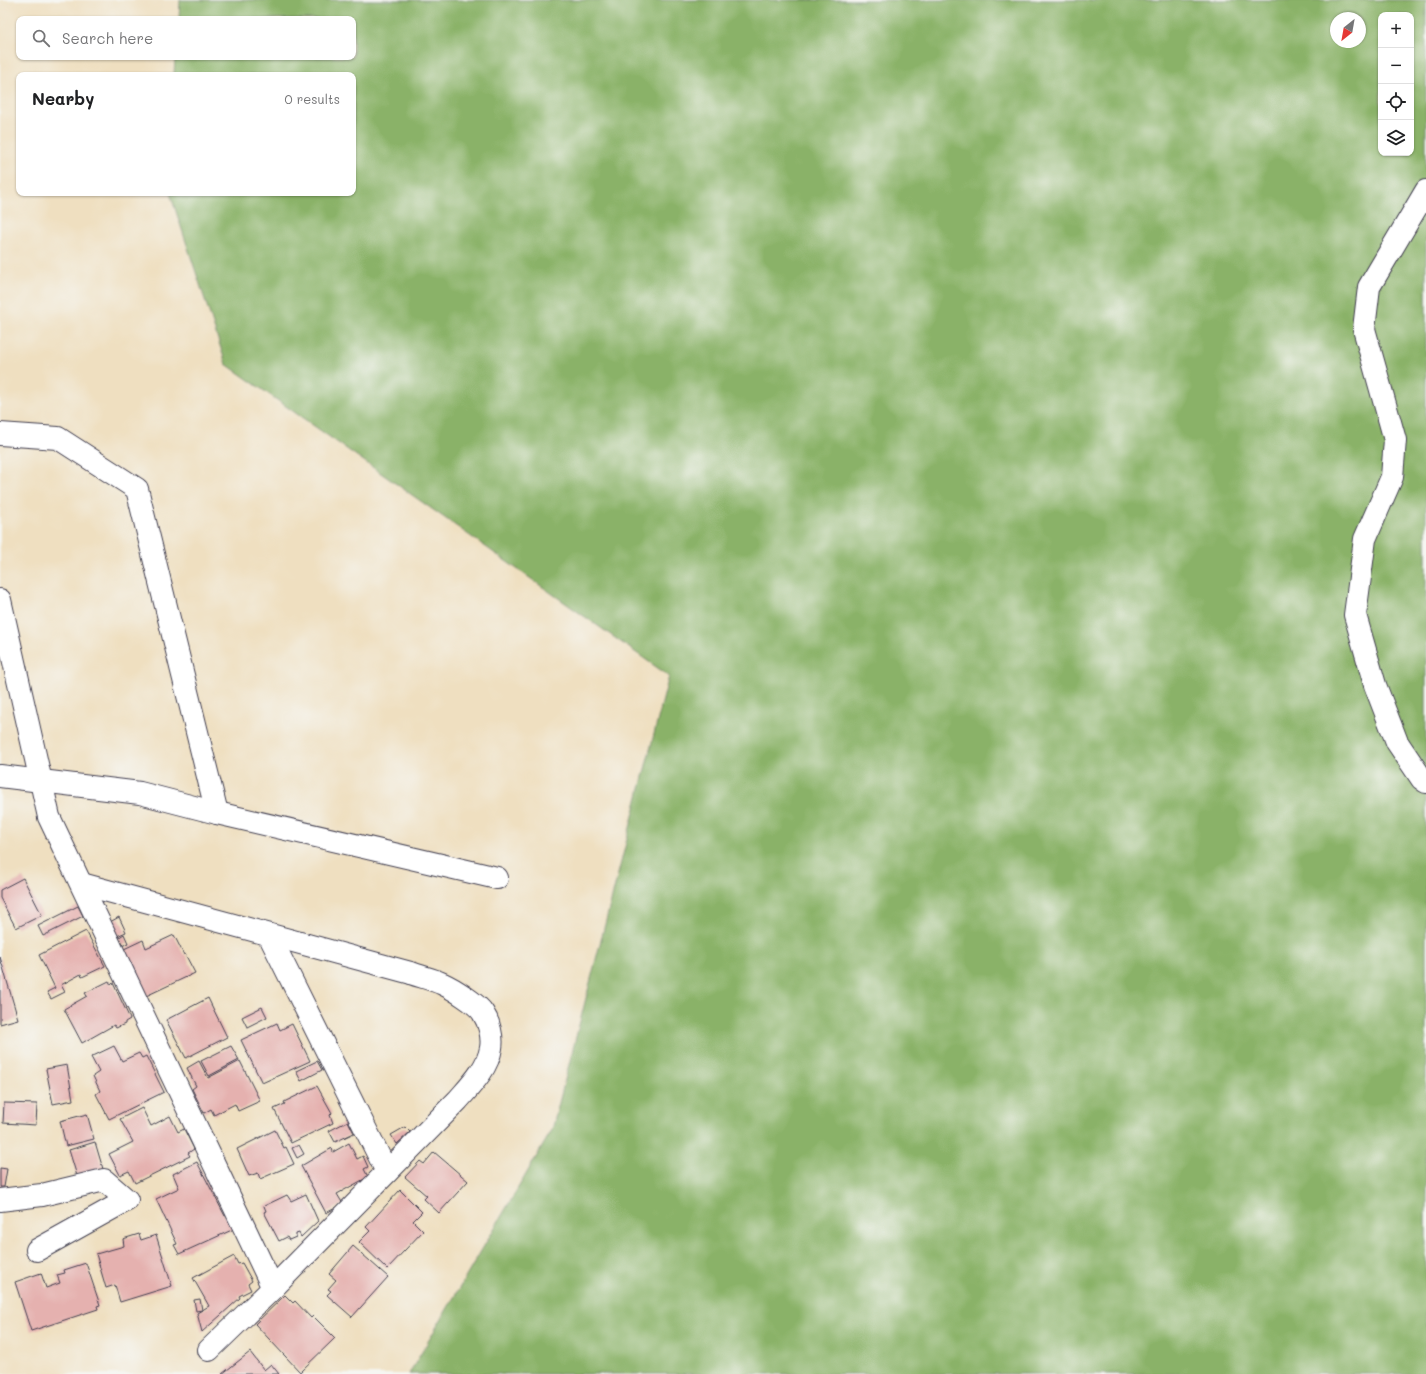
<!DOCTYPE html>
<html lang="en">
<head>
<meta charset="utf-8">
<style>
	:root { --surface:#fff; --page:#f2f2f2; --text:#202124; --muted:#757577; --line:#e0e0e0 }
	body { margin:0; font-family:Mali,sans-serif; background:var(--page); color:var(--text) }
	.controls { position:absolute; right:12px; top:12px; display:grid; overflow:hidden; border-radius:8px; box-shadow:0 1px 3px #0004 }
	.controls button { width:36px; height:36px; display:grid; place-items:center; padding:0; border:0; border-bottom:1px solid var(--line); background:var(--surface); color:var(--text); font:20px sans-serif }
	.compass { position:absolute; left:1330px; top:12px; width:36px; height:36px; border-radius:50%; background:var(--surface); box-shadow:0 1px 3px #0004; rotate:211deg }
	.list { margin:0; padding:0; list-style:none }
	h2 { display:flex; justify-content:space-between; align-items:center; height:52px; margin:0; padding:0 16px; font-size:17px }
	h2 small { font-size:13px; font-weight:400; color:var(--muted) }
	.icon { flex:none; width:22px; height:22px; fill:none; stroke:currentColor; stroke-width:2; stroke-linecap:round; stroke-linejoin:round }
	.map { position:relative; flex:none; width:1426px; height:1374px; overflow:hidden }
	.search { position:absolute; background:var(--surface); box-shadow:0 1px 3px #0004; left:16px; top:16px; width:340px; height:44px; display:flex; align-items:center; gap:10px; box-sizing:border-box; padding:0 14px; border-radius:8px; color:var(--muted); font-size:15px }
	.panel { position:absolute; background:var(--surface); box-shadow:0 1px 3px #0004; left:16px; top:72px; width:340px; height:124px; border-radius:8px }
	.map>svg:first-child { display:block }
	.forest { fill:#8ab268; stroke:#566a52; fill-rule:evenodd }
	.building { fill:#e5b1af }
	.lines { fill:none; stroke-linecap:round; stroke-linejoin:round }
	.minor-casing { stroke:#413e4f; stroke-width:24 }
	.minor { stroke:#fff; stroke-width:22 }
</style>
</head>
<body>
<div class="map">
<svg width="1426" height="1374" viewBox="0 0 1426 1374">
	<rect width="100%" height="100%" fill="#f6f6f2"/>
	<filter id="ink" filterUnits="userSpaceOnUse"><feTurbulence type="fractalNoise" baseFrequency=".025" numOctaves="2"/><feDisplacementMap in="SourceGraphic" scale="8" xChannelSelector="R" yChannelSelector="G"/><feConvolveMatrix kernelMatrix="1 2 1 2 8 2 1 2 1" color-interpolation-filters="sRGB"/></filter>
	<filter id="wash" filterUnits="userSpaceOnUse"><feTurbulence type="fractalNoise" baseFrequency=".012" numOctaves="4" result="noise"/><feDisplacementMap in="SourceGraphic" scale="16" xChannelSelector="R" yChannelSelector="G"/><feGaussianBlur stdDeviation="0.9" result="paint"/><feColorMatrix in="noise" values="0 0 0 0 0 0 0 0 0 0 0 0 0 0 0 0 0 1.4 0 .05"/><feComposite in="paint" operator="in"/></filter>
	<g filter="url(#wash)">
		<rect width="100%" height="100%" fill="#efdfc0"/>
		<!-- forest -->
		<path class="forest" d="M180 0H1426V1374H409L552 1130 669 676 226 364 170 193H353V75H174L175 57H353V19H179ZM1381 15H1411V153H1381ZM1336 18H1360V42H1336Z"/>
		<g id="blocks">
			<!-- building -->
			<g class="building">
				<polygon points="23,878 42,915 16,928 0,898 0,890"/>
				<polygon points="78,906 83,916 43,936 38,926"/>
				<polygon points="119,917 126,932 117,936 110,922"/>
				<polygon points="86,931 105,966 82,977 81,974 61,985 65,992 51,999 47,992 55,988 39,955"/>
				<polygon points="124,934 128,943 122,946 118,938"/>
				<polygon points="174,935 184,955 185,954 195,973 146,996 124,949 143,940 146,948"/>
				<polygon points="0,957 18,1019 0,1024"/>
				<polygon points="109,981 111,985 113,983 130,1019 125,1022 125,1024 116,1028 114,1025 82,1043 64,1009 87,996 85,993"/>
				<polygon points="208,998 227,1037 186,1058 166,1020"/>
				<polygon points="262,1007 267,1017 247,1027 242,1017"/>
				<polygon points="277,1023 280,1030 292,1024 310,1061 262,1083 241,1040"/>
				<polygon points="114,1046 122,1061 139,1053 142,1058 146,1056 164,1092 109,1119 96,1094 100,1091 93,1076 99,1072 91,1057"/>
				<polygon points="231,1046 239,1060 209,1076 201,1061"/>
				<polygon points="199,1061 208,1078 240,1061 260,1101 238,1111 235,1104 214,1115 211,1109 204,1113 192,1089 196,1086 187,1068"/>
				<polygon points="317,1061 322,1070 301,1081 296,1071"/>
				<polygon points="67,1065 73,1100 53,1104 46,1069"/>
				<polygon points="317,1086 332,1113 330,1115 333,1123 291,1143 274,1109 285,1104 284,1102"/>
				<polygon points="4,1103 37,1104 36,1125 3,1123"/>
				<polygon points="142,1108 151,1126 170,1116 178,1132 184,1129 194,1149 188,1153 190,1156 135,1183 129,1171 120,1175 109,1154 133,1142 120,1119"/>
				<polygon points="87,1114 94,1139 66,1146 60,1121"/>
				<polygon points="348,1121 354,1133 335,1142 329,1131"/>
				<polygon points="405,1127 410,1132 397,1144 391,1135"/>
				<polygon points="275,1130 284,1148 286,1147 294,1164 260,1179 258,1173 249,1176 237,1149"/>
				<polygon points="95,1142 103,1169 77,1176 69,1150"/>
				<polygon points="349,1143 357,1159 363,1156 368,1167 364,1169 368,1177 337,1194 343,1204 326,1213 301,1166 332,1148 333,1152"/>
				<polygon points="299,1145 304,1154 297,1158 292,1148"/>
				<polygon points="434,1152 468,1181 439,1213 424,1199 427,1196 405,1177 420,1161 424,1164"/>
				<polygon points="197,1162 225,1216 227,1215 234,1229 179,1254 174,1245 177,1244 156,1199 179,1188 173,1174"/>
				<polygon points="0,1168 7,1169 4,1187 0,1187"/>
				<polygon points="400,1190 422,1212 413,1221 423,1231 387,1269 359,1242 370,1231 366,1227"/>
				<polygon points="306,1194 318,1221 301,1237 299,1233 296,1234 296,1237 289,1240 287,1237 279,1241 264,1212 266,1211 264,1206 287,1195 291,1201"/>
				<polygon points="139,1234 141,1240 156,1235 172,1286 120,1302 115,1285 106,1288 96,1254 124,1246 123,1239"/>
				<polygon points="353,1246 388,1277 352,1317 327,1295 331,1291 328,1289 336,1280 329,1274"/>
				<polygon points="234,1256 238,1264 242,1263 252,1281 248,1284 251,1290 239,1296 240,1298 202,1332 197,1313 209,1306 193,1278"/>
				<polygon points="86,1263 100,1305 97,1306 98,1309 31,1331 15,1282 41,1273 46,1288 60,1283 57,1275 65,1273 64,1270"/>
				<polygon points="285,1295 293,1303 295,1301 311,1318 313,1316 335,1338 300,1372 255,1324"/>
				<polygon points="200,1299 202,1310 196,1311 194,1300"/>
				<polygon points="250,1352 264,1370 271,1364 279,1374 222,1374"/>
			</g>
		</g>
	</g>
	<g filter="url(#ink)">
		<use href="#blocks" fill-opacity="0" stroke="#413e4f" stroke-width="1"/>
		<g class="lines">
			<!-- minor casing -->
			<g class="minor-casing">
				<g id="minor">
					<polyline points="1426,191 1369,287 1364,329 1395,440 1392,477 1365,539 1355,615 1375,685 1397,742 1422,779 1426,782"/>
					<polyline points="0,434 58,438 137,489 217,813"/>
					<polyline points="0,600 49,817 273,1288"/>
					<polyline points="0,776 140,793 217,813 497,878"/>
					<path d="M82 884 411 973C421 977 433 979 443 984 452 988 478 1004 483 1013 489 1022 493 1037 491 1048 488 1068 471 1085 458 1100L273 1288 209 1350"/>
					<polyline points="269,935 387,1172"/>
					<polyline points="0,1200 42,1195 104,1180 127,1200 37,1250"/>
				</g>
			</g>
			<!-- minor -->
			<use href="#minor" class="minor"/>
		</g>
	</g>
</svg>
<div class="controls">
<button>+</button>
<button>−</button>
<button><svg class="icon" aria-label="locate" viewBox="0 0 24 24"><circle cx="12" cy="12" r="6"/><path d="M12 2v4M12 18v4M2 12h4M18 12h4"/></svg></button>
<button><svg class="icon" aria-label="layers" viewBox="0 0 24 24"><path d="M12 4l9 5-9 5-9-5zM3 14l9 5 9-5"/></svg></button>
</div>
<svg class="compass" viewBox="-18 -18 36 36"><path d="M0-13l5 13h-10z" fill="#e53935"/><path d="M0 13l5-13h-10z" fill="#757577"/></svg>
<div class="search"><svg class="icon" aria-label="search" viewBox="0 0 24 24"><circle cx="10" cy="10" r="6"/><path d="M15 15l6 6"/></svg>Search here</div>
<section class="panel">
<h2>Nearby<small>0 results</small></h2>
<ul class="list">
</ul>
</section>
</div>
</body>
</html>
